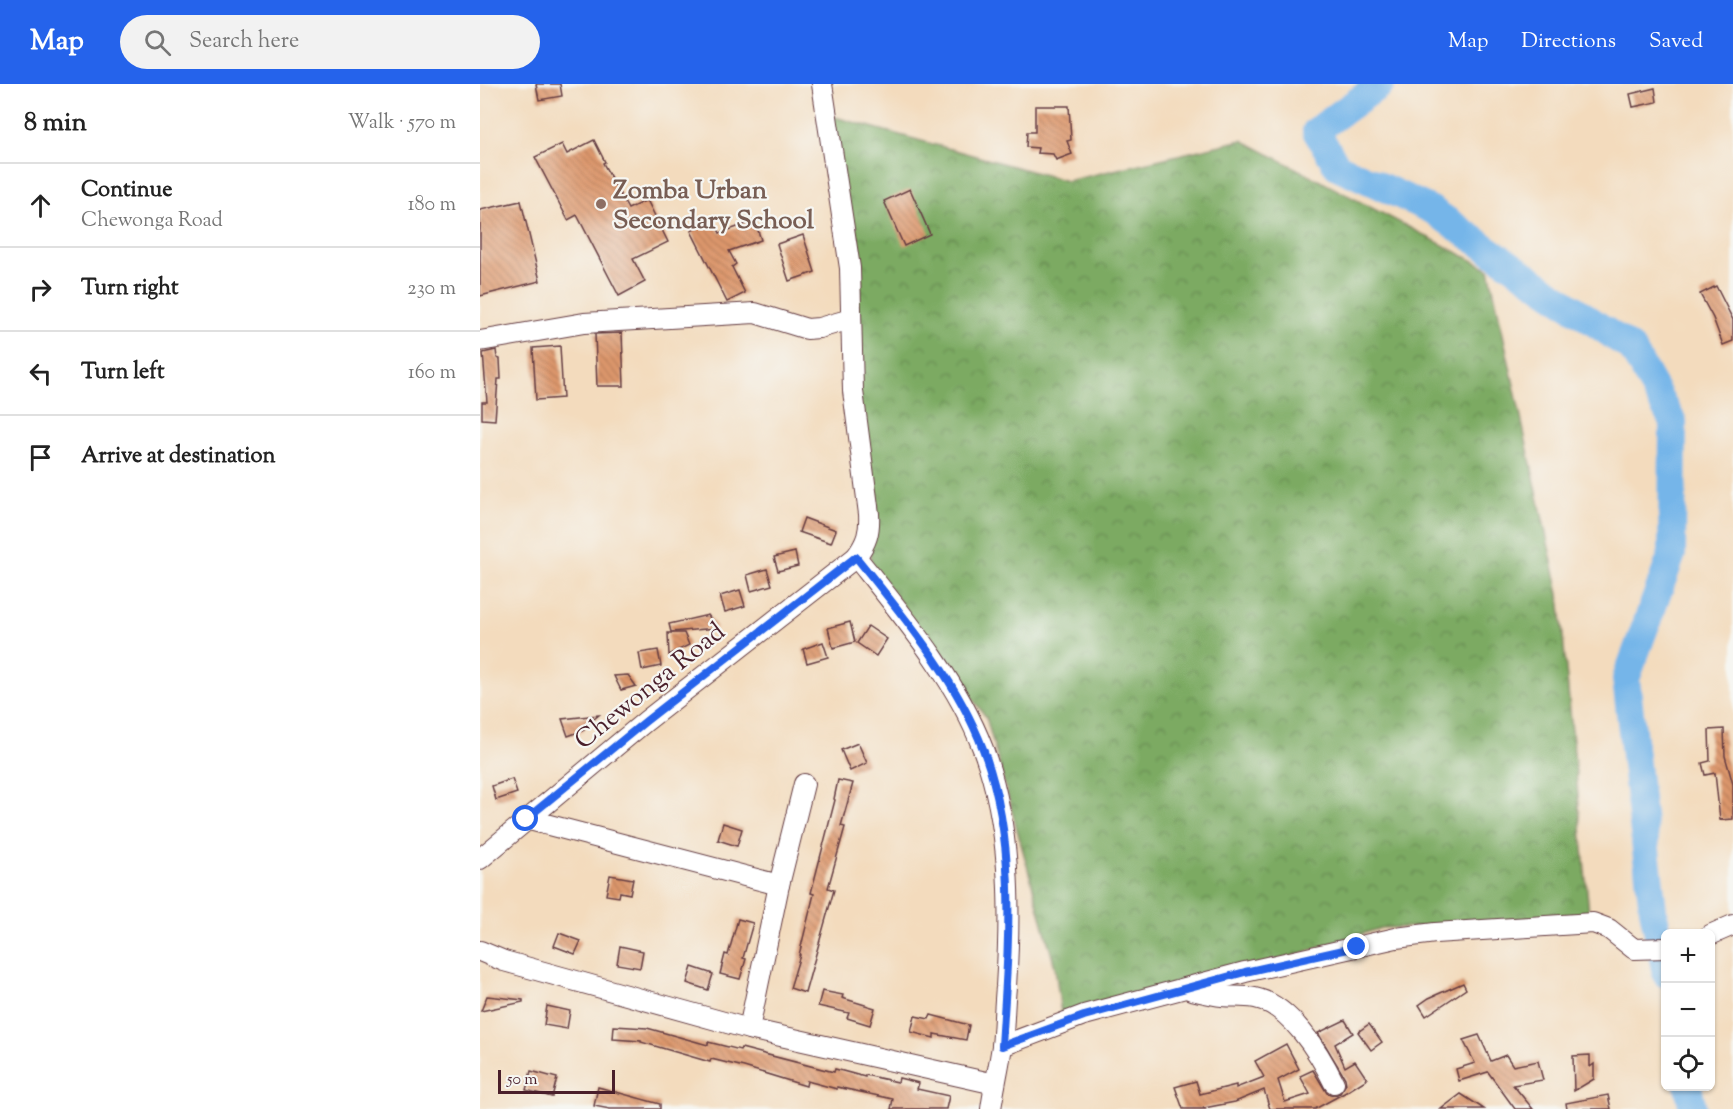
<!DOCTYPE html>
<html lang="en">
<head>
<meta charset="utf-8">
<style>
	:root { --surface:#fff; --page:#f2f2f2; --text:#222; --muted:#767676; --line:#e0e0e0; --accent:#2563eb }
	body { margin:0; font-family:"Sorts Mill Goudy",serif; background:var(--page); color:var(--text) }
	.controls { position:absolute; right:18px; bottom:18px; display:grid; overflow:hidden; border-radius:9px; box-shadow:0 2px 4px #0004 }
	.controls button { width:54px; height:54px; display:grid; place-items:center; padding:0; border:0; border-bottom:2px solid var(--line); background:var(--surface); color:var(--text); font:30px sans-serif }
	.scale { position:absolute; left:18px; bottom:15px; width:117px; box-sizing:border-box; padding-left:6px; border:3px solid #4a1f2b; border-top:0; font-size:16px; line-height:21px; white-space:nowrap; color:#4a1f2b; -webkit-text-stroke:4px #f6f6f2; paint-order:stroke }
	.stop { position:absolute; width:18px; height:18px; margin:-14px; border:4px solid #2563eb; border-radius:50%; background:#fff }
	.stop.end { background:#2563eb; border-color:#fff; box-shadow:0 2px 6px #0008 }
	.list { margin:0; padding:0; list-style:none }
	h2 { display:flex; justify-content:space-between; align-items:center; height:78px; margin:0; padding:0 24px; font-size:26px }
	h2 small { font-size:20px; font-weight:400; color:var(--muted) }
	.list li { display:grid; grid-template-columns:39px 1fr auto; gap:18px; align-items:center; box-sizing:border-box; height:84px; padding:0 24px; border-top:2px solid var(--line) }
	.list b { display:block; font-size:22px; white-space:nowrap }
	.list p { margin:0; font-size:20px; white-space:nowrap; color:var(--muted) }
	.list em { font-size:20px; font-style:normal; color:var(--muted) }
	.icon { flex:none; width:33px; height:33px; fill:none; stroke:currentColor; stroke-width:2; stroke-linecap:round; stroke-linejoin:round }
	.map { position:relative; flex:none; width:1253px; height:1025px; overflow:hidden }
	header { display:flex; align-items:center; gap:36px; box-sizing:border-box; height:84px; padding:0 30px; background:var(--accent); color:#fff }
	header strong { font-size:28px }
	nav { display:flex; gap:33px; margin-inline-start:auto; font-size:21px }
	.search { width:420px; height:54px; background:var(--page); display:flex; align-items:center; gap:15px; box-sizing:border-box; padding:0 21px; border-radius:33px; color:var(--muted); font-size:22px }
	main { display:flex }
	aside { flex:1; background:var(--surface) }
	.map>svg:first-child { display:block }
	.forest { fill:url(#forest-crowns); stroke:#626446; stroke-width:1.5 }
	.lines { fill:none; stroke-linecap:round; stroke-linejoin:round }
	.river { stroke:#74b5e9; stroke-width:28 }
	.building { fill:url(#building-back-hatch) }
	.minor-casing { stroke:#633b41; stroke-width:22 }
	.minor { stroke:#fff; stroke-width:20 }
	.route { stroke:#2563eb; stroke-width:8 }
	.education-dot { fill:#8d6e63; stroke:#f6f6f2; stroke-width:2 }
	.labels { text-anchor:middle; stroke-width:4.5; stroke-linejoin:round; paint-order:stroke }
	.education-label { font-size:26px; font-weight:bold; fill:#785e54; stroke:#f6f6f2; text-anchor:start }
	.street-label { font-size:26px; fill:#4a1f2b; stroke:#f6f6f2 }
</style>
</head>
<body>
<header>
<strong>Map</strong>
<div class="search"><svg class="icon" aria-label="search" viewBox="0 0 24 24"><circle cx="10" cy="10" r="6"/><path d="M15 15l6 6"/></svg>Search here</div>
<nav><a>Map</a><a>Directions</a><a>Saved</a></nav>
</header>
<main>
<aside>
<h2>8 min<small>Walk · 570 m</small></h2>
<ul class="list">
<li><svg class="icon" aria-label="ahead" viewBox="0 0 24 24"><path d="M12 20V5M6 11l6-6 6 6"/></svg><div><b>Continue</b><p>Chewonga Road</p></div><em>180 m</em></li>
<li><svg class="icon" aria-label="right" viewBox="0 0 24 24"><path d="M7 20v-9h11M14 6l5 5-5 5"/></svg><div><b>Turn right</b></div><em>230 m</em></li>
<li><svg class="icon" aria-label="left" viewBox="0 0 24 24"><path d="M17 20v-9H6M10 6l-5 5 5 5"/></svg><div><b>Turn left</b></div><em>160 m</em></li>
<li><svg class="icon" aria-label="arrive" viewBox="0 0 24 24"><path d="M6 21V4h12l-3 4 3 4H6"/></svg><div><b>Arrive at destination</b></div></li>
</ul>
</aside>
<div class="map">
<svg width="1253" height="1025" viewBox="0 0 1253 1025">
	<defs>
		<pattern id="forest-crowns" width="20" height="18" patternUnits="userSpaceOnUse" patternTransform="scale(1.5)"><rect width="20" height="18" fill="#7baa62"/><path d="M2 6a3 3 0 1 1 6 0M12 15a3 3 0 1 1 6 0" fill="none" stroke="#678a51"/></pattern>
		<pattern id="building-back-hatch" width="6" height="6" patternUnits="userSpaceOnUse" patternTransform="scale(1.5)"><rect width="6" height="6" fill="#dd976c"/><path d="M-1 5l2 2M0 0l6 6M5-1l2 2" fill="none" stroke="#b57b59"/></pattern>
	</defs>
	<rect width="100%" height="100%" fill="#f6f6f2"/>
	<filter id="ink" filterUnits="userSpaceOnUse"><feTurbulence type="fractalNoise" baseFrequency=".0167" numOctaves="2"/><feDisplacementMap in="SourceGraphic" scale="12" xChannelSelector="R" yChannelSelector="G"/><feConvolveMatrix kernelMatrix="1 2 1 2 8 2 1 2 1" color-interpolation-filters="sRGB"/></filter>
	<filter id="wash" filterUnits="userSpaceOnUse"><feTurbulence type="fractalNoise" baseFrequency=".008" numOctaves="4" result="noise"/><feDisplacementMap in="SourceGraphic" scale="24" xChannelSelector="R" yChannelSelector="G"/><feGaussianBlur stdDeviation="1.35" result="paint"/><feColorMatrix in="noise" values="0 0 0 0 0 0 0 0 0 0 0 0 0 0 0 0 0 1.4 0 .05"/><feComposite in="paint" operator="in"/></filter>
	<g filter="url(#wash)">
		<rect width="100%" height="100%" fill="#f3dbbd"/>
		<!-- forest -->
		<polygon class="forest" points="351,32 587,97 762,56 1009,185 1079,510 1110,839 901,844 583,945 575,883 506,633 391,479"/>
		<g class="lines">
			<!-- river -->
			<g class="river">
				<polyline points="901,0 836,47 857,82 952,126 1152,265 1193,338 1192,470 1146,595 1173,826 1186,890"/>
				<polyline points="1208,1002 1213,1025"/>
			</g>
		</g>
		<g id="blocks">
			<!-- building -->
			<g class="building">
				<polygon points="56,0 80,0 82,12 59,16"/>
				<polygon points="1175,4 1177,18 1153,23 1150,10"/>
				<polygon points="555,22 589,22 591,56 587,57 592,70 576,76 573,70 557,69 558,64 546,63 547,48 555,48"/>
				<polygon points="114,56 125,78 123,79 148,125 167,116 188,158 153,175 165,198 139,212 97,131 88,136 55,73 82,60 87,70"/>
				<polygon points="430,105 450,150 424,162 404,117"/>
				<polygon points="41,117 60,197 0,212 0,126"/>
				<polygon points="233,135 240,149 275,137 281,156 249,167 256,180 252,183 265,209 247,218 211,147"/>
				<polygon points="323,151 335,188 309,197 297,160"/>
				<polygon points="1236,202 1253,236 1253,257 1243,261 1233,234 1220,210"/>
				<polygon points="142,249 144,302 117,302 115,250"/>
				<polygon points="80,262 83,314 56,316 53,264"/>
				<polygon points="16,266 17,274 20,275 21,295 18,295 15,336 2,335 2,318 7,318 3,269"/>
				<polygon points="324,434 356,446 351,459 319,448"/>
				<polygon points="315,468 318,482 298,487 294,473"/>
				<polygon points="287,485 292,501 271,507 267,491"/>
				<polygon points="260,506 265,522 245,528 240,512"/>
				<polygon points="228,531 237,544 191,548 189,540"/>
				<polygon points="370,538 375,558 353,564 348,544"/>
				<polygon points="388,542 407,555 396,572 377,559"/>
				<polygon points="188,549 204,549 209,561 189,571"/>
				<polygon points="343,558 348,573 327,579 323,565"/>
				<polygon points="178,566 181,582 162,586 159,569"/>
				<polygon points="148,591 156,602 141,606 134,592"/>
				<polygon points="119,631 103,644 104,646 88,652 82,635"/>
				<polygon points="1244,645 1245,672 1253,700 1253,735 1240,736 1235,689 1225,691 1222,679 1230,677 1229,646"/>
				<polygon points="378,659 387,679 370,687 361,666"/>
				<polygon points="32,695 37,709 16,716 12,702"/>
				<polygon points="358,696 373,699 361,742 365,743 348,804 354,806 325,909 310,904 320,871 319,871 334,810 331,809 355,716 354,715"/>
				<polygon points="243,739 262,745 257,762 238,756"/>
				<polygon points="130,791 153,795 150,810 140,808 139,813 126,811"/>
				<polygon points="258,835 273,839 263,874 266,875 260,895 240,890 245,870 248,871"/>
				<polygon points="79,849 101,857 95,870 74,862"/>
				<polygon points="140,862 163,867 160,884 137,880"/>
				<polygon points="212,883 233,890 228,906 207,899"/>
				<polygon points="983,899 986,905 946,932 939,921 949,914"/>
				<polygon points="342,907 363,911 362,914 395,924 390,941 367,934 369,929 338,922"/>
				<polygon points="7,912 43,916 43,918 1,927"/>
				<polygon points="67,922 90,927 87,945 64,941"/>
				<polygon points="451,931 489,941 486,956 454,950 454,954 431,948 435,932 449,935"/>
				<polygon points="865,936 873,949 855,960 865,983 875,977 887,995 868,1007 835,1025 790,1025 784,1006 755,1018 724,1024 725,1025 703,1025 695,1003 716,997 720,1010 756,1001 756,1004 784,993 775,977 806,960 819,985 798,996 805,1018 830,1010 820,992 833,986 847,1009 854,1011 860,1009 866,1000 865,994 838,949"/>
				<polygon points="889,940 902,958 891,966 878,948"/>
				<polygon points="134,942 167,944 228,961 228,958 260,966 261,964 354,988 355,985 385,993 385,991 418,998 419,994 439,999 437,1005 469,1012 466,1025 411,1025 413,1015 357,1003 357,1005 327,997 326,1002 264,983 231,975 230,978 161,958 161,957 133,955"/>
				<polygon points="999,951 1011,977 1026,971 1033,982 1058,977 1063,996 1033,1001 1053,1025 1035,1025 1008,988 979,997 976,985 995,979 983,956"/>
				<polygon points="1110,971 1110,983 1114,980 1114,995 1094,1007 1093,972"/>
				<polygon points="51,987 77,994 72,1013 46,1006"/>
				<polygon points="118,1003 180,1020 180,1025 130,1025 114,1022"/>
				<polygon points="981,1010 1004,1025 961,1025"/>
				<polygon points="1128,1011 1131,1025 1087,1025 1086,1019"/>
			</g>
		</g>
	</g>
	<g filter="url(#ink)">
		<use href="#blocks" fill-opacity="0" stroke="#633b41" stroke-width="1.5"/>
		<g class="lines">
			<!-- minor casing -->
			<g class="minor-casing">
				<g id="minor">
					<polyline points="0,257 104,239 275,229 327,245 339,244 371,235"/>
					<path d="M376 473C423 532 476 594 503 665 531 741 531 824 526 903 524 923 524 943 522 962 519 983 514 1004 511 1025"/>
					<polyline points="46,735 299,801"/>
					<path d="M0 775 166 637 376 473C387 458 390 448 389 430L373 307 370 184 342 0"/>
					<polyline points="1230,851 1253,841"/>
					<polyline points="0,867 24,877 269,945 515,1000"/>
					<path d="M711 906C721 908 732 911 742 912 753 913 764 912 775 914 810 921 840 970 854 999"/>
					<polyline points="269,945 299,801 324,700"/>
					<polyline points="522,962 604,931 765,888 916,854 955,849 1113,839 1129,845 1154,865 1186,864"/>
				</g>
			</g>
			<!-- minor -->
			<use href="#minor" class="minor"/>
		</g>
	</g>
	<g class="lines" filter="url(#ink)">
		<!-- route -->
		<path class="route" d="M46 735 166 637 376 473C423 532 476 594 503 665 539 760 528 864 522 962L604 932 765 888 877 863"/>
	</g>
	<!-- markers -->
	<circle class="education-dot" cx="121" cy="120" r="6"/>
	<g class="labels">
		<!-- education labels -->
		<g class="education-label">
			<text x="133" y="114">Zomba Urban<tspan x="133" dy="30">Secondary School</tspan></text>
		</g>
		<!-- street labels -->
		<g class="street-label">
			<text transform="translate(169 601) rotate(-39)" y="9">Chewonga Road</text>
		</g>
	</g>
</svg>
<div class="controls">
<button>+</button>
<button>−</button>
<button><svg class="icon" aria-label="locate" viewBox="0 0 24 24"><circle cx="12" cy="12" r="6"/><path d="M12 2v4M12 18v4M2 12h4M18 12h4"/></svg></button>
</div>
<div class="scale">50 m</div>
<div class="stop" style="left:46px;top:735px"></div>
<div class="stop end" style="left:877px;top:863px"></div>
</div>
</main>
</body>
</html>
